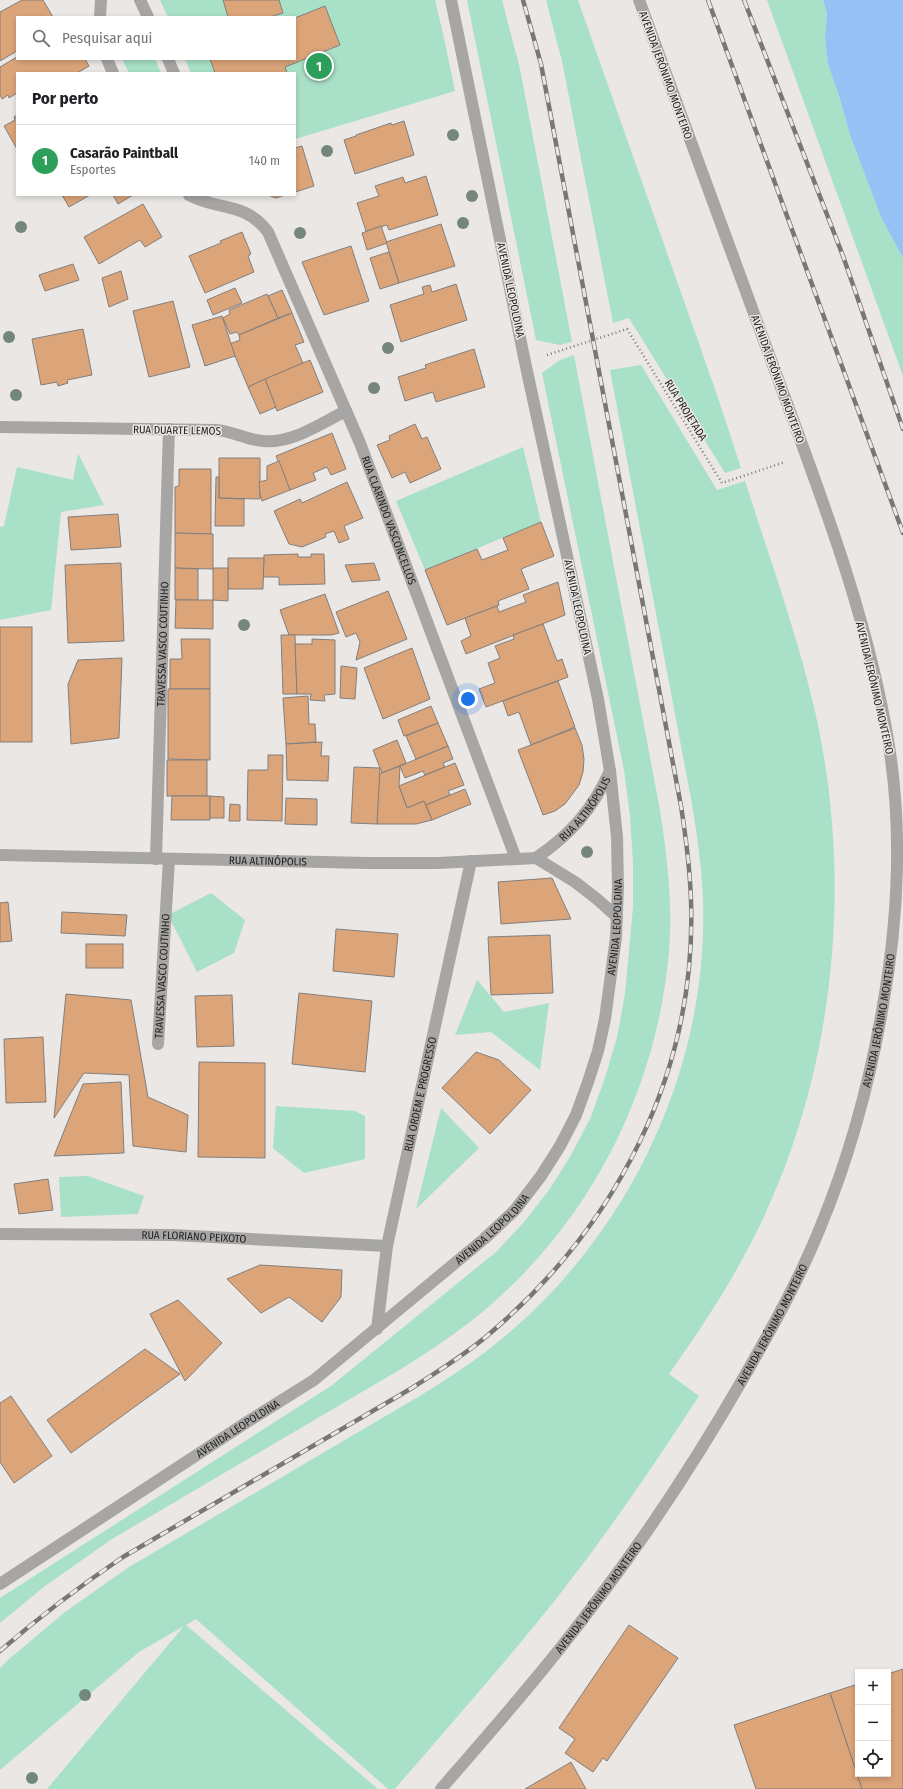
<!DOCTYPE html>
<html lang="pt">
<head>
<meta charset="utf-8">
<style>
	:root { --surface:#fff; --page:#f2f2f2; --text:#202124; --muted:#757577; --line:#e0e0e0; --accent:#d93025 }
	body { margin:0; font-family:"Fira Sans Condensed",sans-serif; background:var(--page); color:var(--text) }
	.controls { position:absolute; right:12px; bottom:12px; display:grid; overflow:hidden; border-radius:0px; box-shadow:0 2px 6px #0003 }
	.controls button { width:36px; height:36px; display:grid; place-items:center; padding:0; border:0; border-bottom:1px solid var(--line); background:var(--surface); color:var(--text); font:20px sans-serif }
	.you { position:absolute; left:468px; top:699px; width:14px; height:14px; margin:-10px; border:3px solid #fff; border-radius:50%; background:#1a73e8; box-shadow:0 0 0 6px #1a73e833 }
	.badge { display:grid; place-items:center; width:26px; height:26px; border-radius:50%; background:var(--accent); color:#fff; font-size:13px; font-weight:700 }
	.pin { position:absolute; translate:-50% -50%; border:2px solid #fff; box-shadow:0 1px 4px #0006 }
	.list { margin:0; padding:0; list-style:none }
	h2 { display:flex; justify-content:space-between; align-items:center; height:52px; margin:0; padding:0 16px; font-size:17px }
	h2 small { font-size:13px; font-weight:400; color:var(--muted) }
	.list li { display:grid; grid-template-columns:26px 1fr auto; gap:12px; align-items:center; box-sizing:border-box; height:72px; padding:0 16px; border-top:1px solid var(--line) }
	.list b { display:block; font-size:15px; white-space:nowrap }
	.list p { margin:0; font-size:13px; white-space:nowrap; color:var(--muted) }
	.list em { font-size:13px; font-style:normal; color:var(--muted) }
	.icon { flex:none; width:22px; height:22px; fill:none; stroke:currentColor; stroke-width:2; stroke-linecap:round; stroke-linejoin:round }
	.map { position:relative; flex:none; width:903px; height:1789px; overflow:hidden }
	.search { position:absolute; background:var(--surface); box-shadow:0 2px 6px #0003; left:16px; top:16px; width:280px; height:44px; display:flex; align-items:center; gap:10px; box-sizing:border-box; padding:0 14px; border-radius:0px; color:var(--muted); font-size:15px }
	.panel { position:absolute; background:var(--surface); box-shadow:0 2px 6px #0003; left:16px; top:72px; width:280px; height:124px; border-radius:0px }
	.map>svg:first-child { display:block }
	.green { fill:#a8e1c7 }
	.water { fill:#95c1f4 }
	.building { fill:#dca479; stroke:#827f7d }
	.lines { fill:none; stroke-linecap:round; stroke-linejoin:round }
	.path { stroke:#7e7c7a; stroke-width:2.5; stroke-dasharray:1 3; stroke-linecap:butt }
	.service { stroke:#a7a6a5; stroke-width:12 }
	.minor { stroke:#a7a6a5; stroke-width:12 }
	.tertiary { stroke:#a7a6a5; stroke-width:12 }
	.rail-casing { stroke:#797775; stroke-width:4.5 }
	.rail { stroke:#eae7e4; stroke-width:3; stroke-dasharray:9; stroke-linecap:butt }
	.tree { fill:#75867d }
	.labels { text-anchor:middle; stroke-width:3; stroke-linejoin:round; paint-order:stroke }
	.street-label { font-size:11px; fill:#232221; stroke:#eae7e4 }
</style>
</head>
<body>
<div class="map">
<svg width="903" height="1789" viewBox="0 0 903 1789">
	<rect width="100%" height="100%" fill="#eae7e4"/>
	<!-- green -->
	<g class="green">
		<polygon points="160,0 435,0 444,38 455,91 295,139 295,73 191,73 185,59 295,59 295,17 168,17"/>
		<polygon points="467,0 502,0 520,69 572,342 560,345 536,340"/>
		<polygon points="546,0 578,0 716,392 741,468 725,473 629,318 613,323 562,61"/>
		<polygon points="767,0 823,0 827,13 825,38 828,64 840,99 850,135 881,217 903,258 903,376"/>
		<polygon points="122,59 155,59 161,73 129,73"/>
		<path d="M574 355 660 810C667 856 673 904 669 951 658 1080 600 1202 507 1290 475 1321 438 1346 401 1369L112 1539 45 1586 0 1623V1598L331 1386 496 1252 524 1222 549 1190 571 1155 590 1119 605 1078 617 1037 625 994 633 907V863L630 816 624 770 542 373 560 360Z"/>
		<path d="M641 365 717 490 745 481C769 556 796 631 814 707 855 882 835 1077 754 1237 730 1285 700 1330 669 1374L699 1396C656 1462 612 1527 563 1590 510 1658 451 1723 395 1789H388L196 1619 186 1625 378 1789H47L184 1626 139 1652 0 1770V1668L8 1660 65 1612 129 1567 418 1397C444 1381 469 1365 493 1346 626 1241 709 1071 703 901 702 868 697 836 692 804L610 370Z"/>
		<polygon points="523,447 541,522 425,570 396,501"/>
		<polygon points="78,453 104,505 61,512 51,610 0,620 0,527 4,526 17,467 73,480"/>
		<polygon points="211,893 245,920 234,953 197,972 168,915"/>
		<polygon points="477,980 504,1012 549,1003 540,1070 491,1032 455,1035"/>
		<polygon points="276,1106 355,1111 365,1116 365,1159 304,1173 273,1148"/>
		<polygon points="441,1108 479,1148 416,1209"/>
		<polygon points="88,1176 144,1196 138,1214 61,1217 59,1177"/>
	</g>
	<!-- water -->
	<polygon class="water" points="823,0 903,0 903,258 881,217 850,135 840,99 828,64 825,38 827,13"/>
	<!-- building -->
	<g class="building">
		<polygon points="22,0 43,0 53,17 17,17 17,51 0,61 0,12"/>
		<polygon points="223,0 279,0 283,13 270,17 228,17"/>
		<polygon points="325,6 340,45 285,67 287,73 215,73 210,59 295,59 295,18"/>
		<polygon points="17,57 17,59 85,59 89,66 77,73 17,73 17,93 9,98 8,95 2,99 0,95 0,67"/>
		<polygon points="17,115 17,149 4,126 15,120 14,117"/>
		<polygon points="404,121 414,155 355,174 344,140 356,136 356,135 391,123 392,125"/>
		<polygon points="302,146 314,186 295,192 295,148"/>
		<polygon points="426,176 438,215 389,230 387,225 366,231 357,203 379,196 375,186 403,177 405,183"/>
		<polygon points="62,195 90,195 69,207"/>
		<polygon points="113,195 133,195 118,204"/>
		<polygon points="268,195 285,195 276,198"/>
		<polygon points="143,204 162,237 145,247 140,240 99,264 84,237"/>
		<polygon points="441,224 455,266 399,283 386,242"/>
		<polygon points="381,226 387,243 367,250 362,233"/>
		<polygon points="242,232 251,254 248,256 254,272 205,293 189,256 221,243 220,241"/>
		<polygon points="351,246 369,301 324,315 302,262"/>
		<polygon points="389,252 399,283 380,289 370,258"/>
		<polygon points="73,264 79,280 45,291 39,275"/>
		<polygon points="121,271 128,299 109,307 102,278"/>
		<polygon points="456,284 467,320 401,342 390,305 424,294 422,287 430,285 432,292"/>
		<polygon points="235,288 242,303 213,315 207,300"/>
		<polygon points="282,290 292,313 278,318 268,296"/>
		<polygon points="267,294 278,318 239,335 237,332 230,334 223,318 230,314 229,310"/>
		<polygon points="173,301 190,367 149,377 133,311"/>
		<polygon points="292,313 304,342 295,345 303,363 248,387 230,344 240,340 239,335"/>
		<polygon points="222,316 235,356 205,366 192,325"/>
		<polygon points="83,329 92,375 67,380 68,383 58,386 57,382 41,385 32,339"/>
		<polygon points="474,349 485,387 436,402 433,392 405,401 398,377 426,368 425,365"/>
		<polygon points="310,360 323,392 277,411 265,379"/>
		<polygon points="265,379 276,407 260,414 248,387"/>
		<polygon points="415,424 422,439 427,437 441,469 410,483 405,472 392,478 377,445 390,440 389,436"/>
		<polygon points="332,433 346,469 331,475 327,467 313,473 316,480 290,490 276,456"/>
		<polygon points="219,458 260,458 260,499 219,498"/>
		<polygon points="279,461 290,490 262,501 260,494 259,482 267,480 267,466"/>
		<polygon points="179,469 211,469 211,534 175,533 175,487 179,486"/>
		<polygon points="216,477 219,477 219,498 244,499 244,526 215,526"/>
		<polygon points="347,482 363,518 344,526 349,539 339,543 334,531 325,534 326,537 302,547 289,544 274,511 300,499 302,503"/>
		<polygon points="118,514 121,547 71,550 68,517"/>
		<polygon points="541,522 554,556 521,569 529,589 498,601 499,605 497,606 447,625 425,570 477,549 482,560 508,550 503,538"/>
		<polygon points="175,533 213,534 213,569 175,568"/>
		<polygon points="298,554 298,557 311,557 311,554 324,554 325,584 279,585 279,577 263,577 264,555"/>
		<polygon points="228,558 264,558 263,589 228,589"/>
		<polygon points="121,563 124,641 68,643 65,565"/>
		<polygon points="374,563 380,580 352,582 345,565"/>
		<polygon points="175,568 198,569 198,600 175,600"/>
		<polygon points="213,568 228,568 228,601 213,600"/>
		<polygon points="558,582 565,615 466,654 461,641 471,636 465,618 497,606 499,612 526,602 523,595"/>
		<polygon points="388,591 407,639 356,660 360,642 356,633 346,637 336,612"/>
		<polygon points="325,594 339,633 331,635 289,635 280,610"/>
		<polygon points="176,600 213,600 213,629 175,628"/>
		<polygon points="543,624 557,661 562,659 568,677 486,707 479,689 495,683 488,663 500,658 495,646 514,639 513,635"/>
		<rect x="0" y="627" width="32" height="115"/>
		<polygon points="281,635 295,635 297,694 283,694"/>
		<polygon points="181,639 210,639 210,689 170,689 170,659 182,659"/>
		<polygon points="312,639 335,640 335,694 324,695 325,701 310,700 311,694 297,694 295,644 312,644"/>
		<polygon points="412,648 430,699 383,719 364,668"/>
		<polygon points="122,658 119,738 71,744 68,684 78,660"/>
		<polygon points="341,666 357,668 355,699 340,698"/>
		<polygon points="558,681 575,727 531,745 519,712 508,716 503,701"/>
		<polygon points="168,689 210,689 210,760 168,759"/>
		<polygon points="308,696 309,724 315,724 316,742 286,744 283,698"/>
		<polygon points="431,706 438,723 404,736 398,720"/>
		<polygon points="438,723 448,746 416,759 406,736"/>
		<polygon points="575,728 582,745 584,759 583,772 579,785 565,804 555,811 543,815 518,750"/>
		<polygon points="397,740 406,763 382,773 373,750"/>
		<polygon points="322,742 321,756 329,756 328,781 287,780 286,744"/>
		<polygon points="448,746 453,759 443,763 445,767 425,775 423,771 405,778 400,766"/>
		<polygon points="268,755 283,755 282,821 247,820 248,770 268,770"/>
		<rect x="167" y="760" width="40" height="36"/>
		<polygon points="455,763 464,785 448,791 450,795 426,805 424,801 407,808 399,786"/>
		<polygon points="400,766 399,786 407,808 424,801 432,820 416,824 377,824 379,774"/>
		<polygon points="354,767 380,768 377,824 351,823"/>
		<polygon points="465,789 471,804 432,820 426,805"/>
		<polygon points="172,796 210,796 210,820 171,820"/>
		<polygon points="210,796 224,797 224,818 210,818"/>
		<polygon points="286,798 317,799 317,825 285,824"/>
		<polygon points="230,804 240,805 240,821 229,821"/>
		<polygon points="552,878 571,919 501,924 498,882"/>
		<polygon points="8,902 12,941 0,942 0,903"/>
		<polygon points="62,912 127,915 125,936 61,933"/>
		<polygon points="336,929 398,934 394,977 333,971"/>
		<polygon points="550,935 553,993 491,995 488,937"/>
		<rect x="86" y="944" width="37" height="24"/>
		<polygon points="299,993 372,1001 365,1072 292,1064"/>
		<polygon points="66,994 131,1000 148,1097 188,1115 186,1152 133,1146 129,1075 84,1073 54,1118"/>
		<polygon points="232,995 234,1046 197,1047 195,996"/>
		<polygon points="43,1037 46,1102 6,1103 4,1039"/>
		<polygon points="476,1052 499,1060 531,1090 490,1134 442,1088"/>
		<polygon points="199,1062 265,1063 265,1158 198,1157"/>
		<polygon points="121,1082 124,1153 54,1156 83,1084"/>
		<polygon points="48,1179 53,1210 19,1214 14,1184"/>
		<polygon points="260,1265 342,1270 341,1297 322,1322 289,1297 261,1313 227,1279"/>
		<polygon points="178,1300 222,1343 185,1381 150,1314"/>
		<polygon points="145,1349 180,1374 71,1453 47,1420"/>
		<polygon points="11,1396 52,1456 14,1483 0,1462 0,1403"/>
		<polygon points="629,1625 678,1658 607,1761 603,1758 593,1772 565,1753 575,1739 559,1728"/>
		<polygon points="903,1669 903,1789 862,1789 830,1693 858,1684 858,1774 888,1774 888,1674"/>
		<polygon points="830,1693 862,1789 756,1789 734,1725"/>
		<polygon points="571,1762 586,1789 525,1789"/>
	</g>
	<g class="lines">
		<!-- path -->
		<polyline class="path" points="547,355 627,329 722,483 785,462"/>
		<!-- service -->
		<g class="service">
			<path d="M216 430C232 431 247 440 263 441 292 444 321 423 346 411"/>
			<path id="s1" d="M156 859 169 429"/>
			<path id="s2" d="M158 1044 169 859"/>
		</g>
		<!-- minor -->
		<g class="minor">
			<polyline points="140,0 148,17"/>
			<polyline points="100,17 101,0"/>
			<polyline points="107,59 113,73"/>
			<polyline points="168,59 174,73"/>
			<path id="s3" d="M189 195C218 211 245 201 268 232L360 443 516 859"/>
			<polyline points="0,427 216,430"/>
			<path id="s4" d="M0 855 368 863H438L536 858 575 882 597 899 617 917"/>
			<path id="s5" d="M536 858C571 834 592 810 610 771"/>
			<path id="s6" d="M0 1234 173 1235 387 1246"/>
			<path id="s7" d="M377 1329 387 1246 471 861"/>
			<path id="s8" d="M0 1584 247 1422 314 1380 484 1239 515 1210 541 1176 560 1146 576 1115 588 1082 598 1051 605 1019 616 937 618 887 617 837 610 771 598 699 525 362 451 0"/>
		</g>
		<!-- tertiary -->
		<path class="tertiary" id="s9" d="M441 1789C493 1729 545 1670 592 1607 648 1534 698 1457 744 1377 772 1328 799 1280 820 1228 849 1158 869 1085 882 1011 898 923 903 834 889 746 869 621 822 498 778 379 732 253 685 126 639 0"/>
		<!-- rail casing -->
		<g class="rail-casing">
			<g id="rail">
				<polyline points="708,0 903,533"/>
				<polyline points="744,0 843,256 903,429"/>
				<path d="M0 1651C39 1617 80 1586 123 1557L412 1388C438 1371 465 1355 488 1335 616 1227 697 1072 691 901 690 869 686 838 681 806L541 64 523 0"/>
			</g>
		</g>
		<!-- rail -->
		<use href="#rail" class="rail"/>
	</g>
	<!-- trees -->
	<g class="tree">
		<circle cx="453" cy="135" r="6"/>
		<circle cx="327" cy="151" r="6"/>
		<circle cx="472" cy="196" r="6"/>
		<circle cx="463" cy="223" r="6"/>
		<circle cx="21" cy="227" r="6"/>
		<circle cx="300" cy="233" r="6"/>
		<circle cx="9" cy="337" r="6"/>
		<circle cx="388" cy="348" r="6"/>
		<circle cx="374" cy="388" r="6"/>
		<circle cx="16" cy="395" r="6"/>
		<circle cx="244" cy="625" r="6"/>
		<circle cx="587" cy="852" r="6"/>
		<circle cx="85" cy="1695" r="6"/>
		<circle cx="32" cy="1778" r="6"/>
	</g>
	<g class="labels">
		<!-- street labels -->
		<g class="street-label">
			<text transform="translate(666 75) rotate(70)" y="4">AVENIDA JERÔNIMO MONTEIRO</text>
			<text transform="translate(511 290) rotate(78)" y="4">AVENIDA LEOPOLDINA</text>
			<text transform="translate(778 379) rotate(70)" y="4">AVENIDA JERÔNIMO MONTEIRO</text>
			<text transform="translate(686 410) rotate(58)" y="4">RUA PROJETADA</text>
			<text transform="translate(177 430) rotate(1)" y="4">RUA DUARTE LEMOS</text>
			<text dy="4" stroke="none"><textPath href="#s3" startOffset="402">RUA CLARINDO VASCONCELLOS</textPath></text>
			<text transform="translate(578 607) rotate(78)" y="4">AVENIDA LEOPOLDINA</text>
			<text dy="4" stroke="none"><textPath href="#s1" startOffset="215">TRAVESSA VASCO COUTINHO</textPath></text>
			<text transform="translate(875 688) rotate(77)" y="4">AVENIDA JERÔNIMO MONTEIRO</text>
			<text dy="4" stroke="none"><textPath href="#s5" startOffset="70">RUA ALTINÓPOLIS</textPath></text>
			<text dy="4" stroke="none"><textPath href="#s4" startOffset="268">RUA ALTINÓPOLIS</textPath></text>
			<text dy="4" stroke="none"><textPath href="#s8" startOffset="944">AVENIDA LEOPOLDINA</textPath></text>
			<text dy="4" stroke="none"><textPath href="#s2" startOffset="68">TRAVESSA VASCO COUTINHO</textPath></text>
			<text dy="4" stroke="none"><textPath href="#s9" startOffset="896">AVENIDA JERÔNIMO MONTEIRO</textPath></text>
			<text dy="4" stroke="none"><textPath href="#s7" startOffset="239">RUA ORDEM E PROGRESSO</textPath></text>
			<text dy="4" stroke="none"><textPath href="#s8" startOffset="608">AVENIDA LEOPOLDINA</textPath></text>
			<text dy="4" stroke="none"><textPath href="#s6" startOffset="194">RUA FLORIANO PEIXOTO</textPath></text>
			<text dy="4" stroke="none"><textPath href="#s9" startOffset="572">AVENIDA JERÔNIMO MONTEIRO</textPath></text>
			<text dy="4" stroke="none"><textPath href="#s8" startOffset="284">AVENIDA LEOPOLDINA</textPath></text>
			<text dy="4" stroke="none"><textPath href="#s9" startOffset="248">AVENIDA JERÔNIMO MONTEIRO</textPath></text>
		</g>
	</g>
</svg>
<div class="controls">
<button>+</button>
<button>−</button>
<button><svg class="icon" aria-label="locate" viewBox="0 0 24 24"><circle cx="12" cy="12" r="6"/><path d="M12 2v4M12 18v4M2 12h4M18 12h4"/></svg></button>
</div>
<div class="you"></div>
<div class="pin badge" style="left:319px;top:66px;background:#2e9e5b">1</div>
<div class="search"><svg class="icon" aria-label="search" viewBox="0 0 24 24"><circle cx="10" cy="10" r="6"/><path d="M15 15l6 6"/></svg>Pesquisar aqui</div>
<section class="panel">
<h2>Por perto<small></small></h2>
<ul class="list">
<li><span class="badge" style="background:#2e9e5b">1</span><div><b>Casarão Paintball</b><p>Esportes</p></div><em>140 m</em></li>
</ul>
</section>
</div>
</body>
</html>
